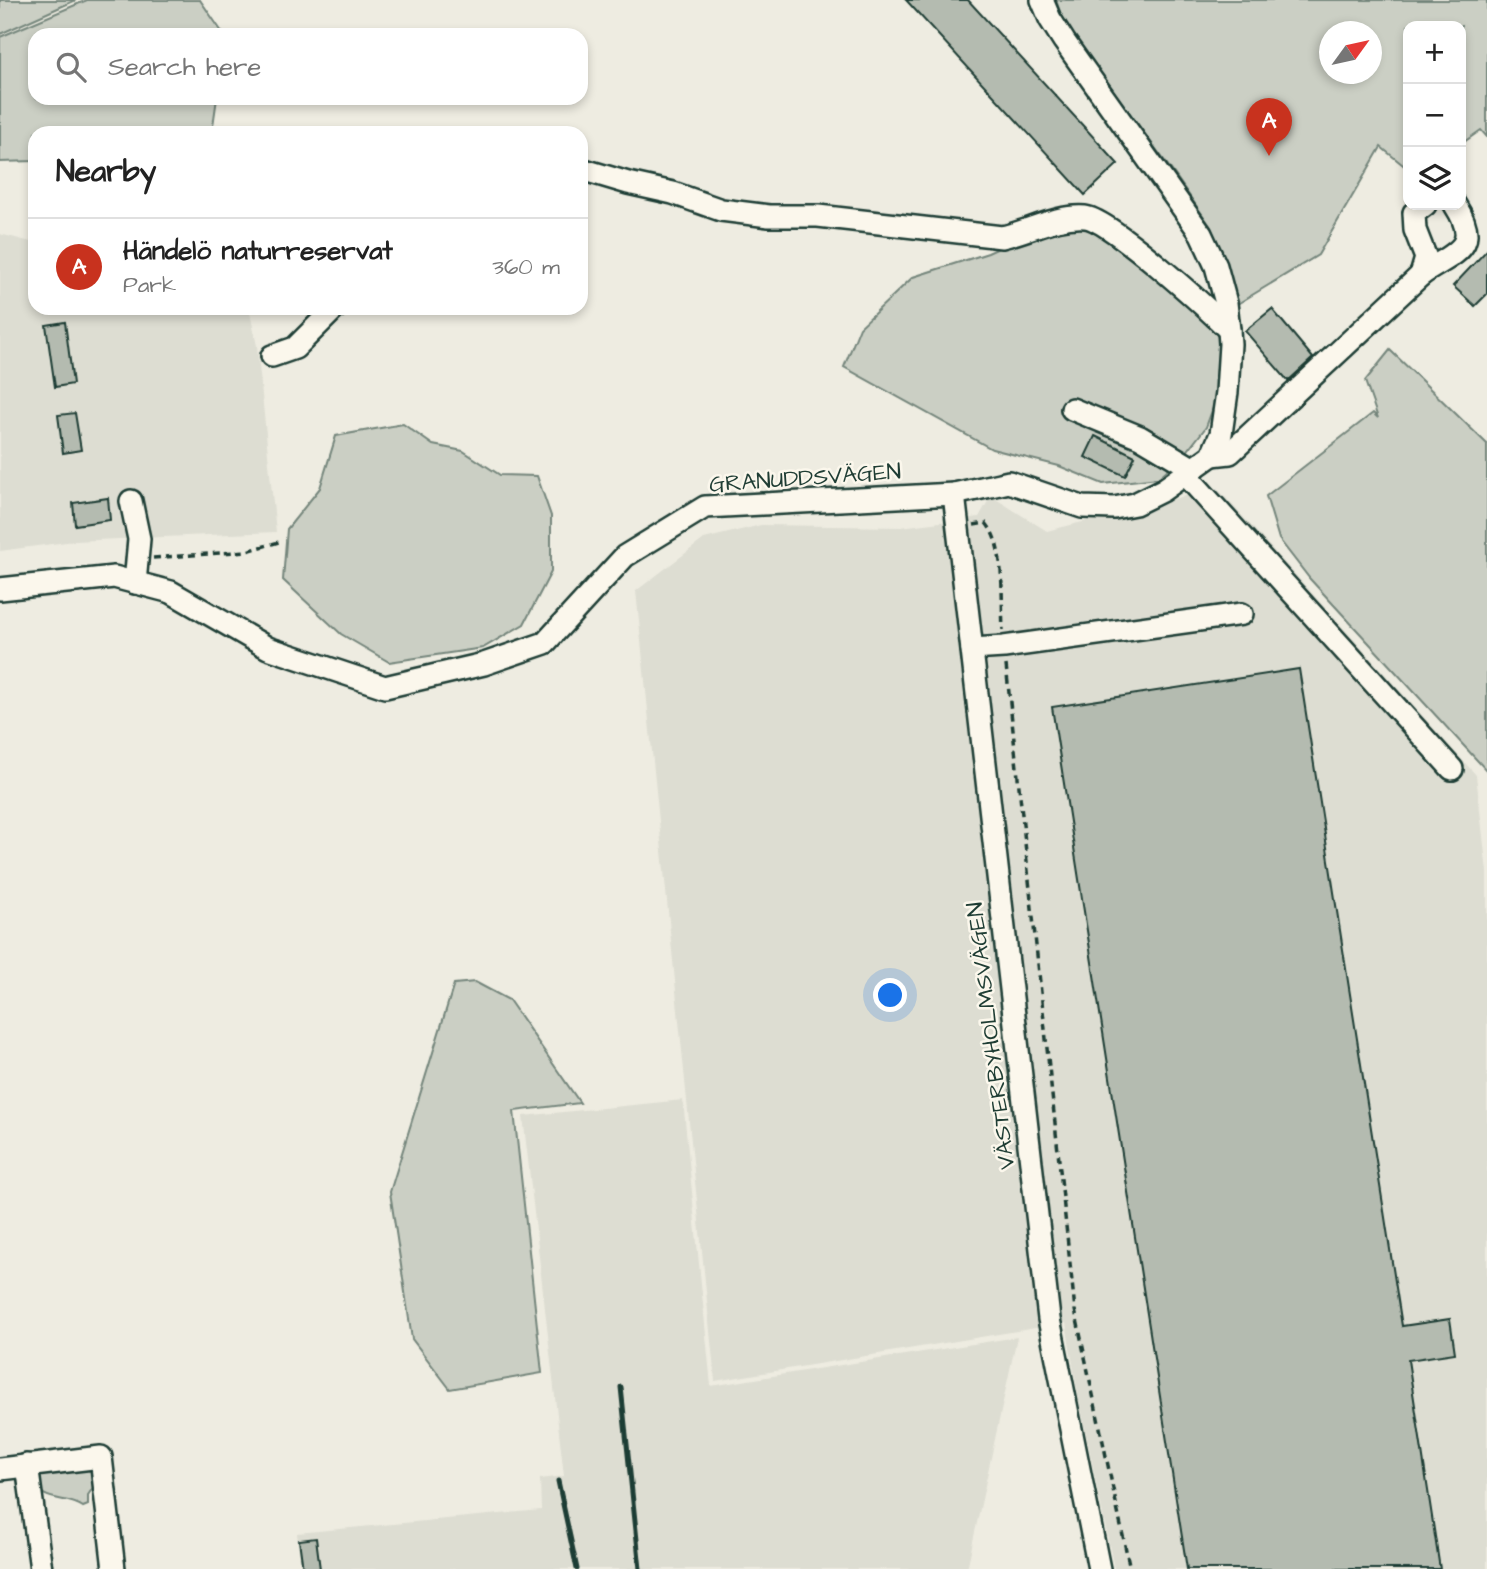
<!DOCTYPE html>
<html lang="en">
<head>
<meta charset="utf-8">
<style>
	:root { --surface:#fff; --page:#f6f6f6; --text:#222; --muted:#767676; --line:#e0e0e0; --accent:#c8321e }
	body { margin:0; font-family:"Architects Daughter",sans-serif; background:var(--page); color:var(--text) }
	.controls { position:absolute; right:21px; top:21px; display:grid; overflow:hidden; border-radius:14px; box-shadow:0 4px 10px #0003 }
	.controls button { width:63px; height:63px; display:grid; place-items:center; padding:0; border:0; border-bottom:2px solid var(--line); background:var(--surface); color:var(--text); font:35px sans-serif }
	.compass { position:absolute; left:1319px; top:21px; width:63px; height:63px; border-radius:50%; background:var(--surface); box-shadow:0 4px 10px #0003; rotate:57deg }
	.you { position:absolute; left:891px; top:996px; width:24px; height:24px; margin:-18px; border:5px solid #fff; border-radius:50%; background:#1a73e8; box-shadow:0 0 0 10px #1a73e833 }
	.badge { display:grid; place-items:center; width:46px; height:46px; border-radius:50%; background:var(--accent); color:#fff; font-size:23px; font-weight:700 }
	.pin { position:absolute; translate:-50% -58px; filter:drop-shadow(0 2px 4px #0008) }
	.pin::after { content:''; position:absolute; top:37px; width:24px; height:21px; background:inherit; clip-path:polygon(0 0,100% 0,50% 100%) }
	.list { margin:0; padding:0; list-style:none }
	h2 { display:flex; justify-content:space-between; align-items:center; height:91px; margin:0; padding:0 28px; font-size:30px }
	h2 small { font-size:23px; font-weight:400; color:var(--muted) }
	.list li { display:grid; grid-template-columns:46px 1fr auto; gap:21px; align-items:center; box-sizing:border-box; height:98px; padding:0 28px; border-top:2px solid var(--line) }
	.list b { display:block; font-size:26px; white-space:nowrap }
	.list p { margin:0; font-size:23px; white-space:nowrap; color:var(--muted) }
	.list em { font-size:23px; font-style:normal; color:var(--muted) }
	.icon { flex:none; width:38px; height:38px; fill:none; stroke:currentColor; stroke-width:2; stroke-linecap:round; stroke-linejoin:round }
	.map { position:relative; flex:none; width:1487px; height:1569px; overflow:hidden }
	.search { position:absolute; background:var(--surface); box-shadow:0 4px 10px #0003; left:28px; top:28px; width:560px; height:77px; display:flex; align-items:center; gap:18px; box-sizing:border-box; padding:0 24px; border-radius:21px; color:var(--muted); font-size:26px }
	.panel { position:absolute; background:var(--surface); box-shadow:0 4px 10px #0003; left:28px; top:126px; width:560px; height:189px; border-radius:21px }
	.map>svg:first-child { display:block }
	.built { fill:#ddddd2 }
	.green { fill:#cbcfc4; stroke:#75867c; stroke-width:2; fill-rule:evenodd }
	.building { fill:#b4bbb0; stroke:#1f3d34; stroke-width:2 }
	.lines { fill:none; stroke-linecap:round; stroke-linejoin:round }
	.minor-casing { stroke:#1f3d34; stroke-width:26 }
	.path { stroke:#1f3d34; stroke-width:3.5; stroke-dasharray:7 5; stroke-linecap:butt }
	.minor { stroke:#fbf7ec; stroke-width:21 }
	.rail { stroke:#1f3d34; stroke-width:5 }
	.labels { text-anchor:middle; stroke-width:5; stroke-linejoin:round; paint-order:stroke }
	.street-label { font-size:23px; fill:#1f3d34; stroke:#fbf7ec }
</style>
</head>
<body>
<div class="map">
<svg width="1487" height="1569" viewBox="0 0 1487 1569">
	<rect width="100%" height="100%" fill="#eeece1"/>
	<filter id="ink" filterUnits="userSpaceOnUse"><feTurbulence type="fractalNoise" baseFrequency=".0143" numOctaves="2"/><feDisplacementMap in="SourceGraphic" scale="14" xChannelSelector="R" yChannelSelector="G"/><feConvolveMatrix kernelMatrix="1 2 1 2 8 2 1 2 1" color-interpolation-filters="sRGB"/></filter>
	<g filter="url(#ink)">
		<!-- built -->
		<g class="built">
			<polygon points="0,234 35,243 35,308 249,308 257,346 276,532 74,541 0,551"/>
			<polygon points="1217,488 1476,775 1487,872 1487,1569 1114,1569 1078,1396 1066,1323 715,1381 636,591 704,539 761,525 901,527 979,517 991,496 1047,531"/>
			<polygon points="683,1100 711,1386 1017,1337 967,1569 301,1569 297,1533 541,1510 540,1479 564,1476 523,1116"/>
		</g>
		<!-- green -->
		<g class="green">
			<polygon points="0,0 76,0 0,34"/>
			<polygon points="87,0 200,0 224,35 35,35 35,98 217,98 212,133 35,133 35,161 0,162 0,37"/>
			<path d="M1056 0H1487V137L1481 130 1461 144V26H1408V169L1381 147 1318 255 1234 306 1228 272 1211 227 1175 175 1067 27 1062 18ZM1330 32H1372V74H1330Z"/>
			<polygon points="1084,223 1106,237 1217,329 1219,347 1218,394 1206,427 1185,454 1158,478 1103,484 1059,466 992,449 844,367 860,327 913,277 988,253 1047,226"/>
			<polygon points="1390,350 1487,444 1487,771 1310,579 1279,539 1266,496 1373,413 1378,418 1365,381"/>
			<polygon points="403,424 433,445 463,451 500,475 537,476 551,516 551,572 524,624 483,648 389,662 341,634 283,580 287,529 320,488 336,436"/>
			<polygon points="475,982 509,1000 580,1103 514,1111 542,1373 450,1389 412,1339 390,1192 454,984"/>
			<path d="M87 1468 93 1469 95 1485 88 1495V1505L83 1507C67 1495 40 1504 35 1481L39 1475Z"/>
		</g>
		<!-- building -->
		<g class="building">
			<polygon points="906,0 968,0 1118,164 1085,195"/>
			<polygon points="1487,250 1487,294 1475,306 1453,286"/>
			<polygon points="1272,309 1313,358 1288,381 1245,331"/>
			<polygon points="65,322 73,384 55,387 46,325"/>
			<polygon points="75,413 81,450 63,453 58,415"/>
			<polygon points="1095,436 1135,456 1125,476 1085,457"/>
			<polygon points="108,498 110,520 75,525 73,503"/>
			<polygon points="1299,669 1402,1326 1450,1319 1455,1353 1408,1360 1440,1569 1187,1569 1052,707"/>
			<polygon points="316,1538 320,1569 303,1569 299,1540"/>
		</g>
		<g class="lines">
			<!-- minor casing -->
			<g class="minor-casing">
				<g id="minor">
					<path d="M581 169 628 183 673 193 721 210 769 216H818L1002 237C1030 231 1056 215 1085 217 1110 219 1208 309 1229 330"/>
					<polyline points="1421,275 1426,258 1415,230 1414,213 1425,205"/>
					<polyline points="272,356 295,348 335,308"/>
					<polyline points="1072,409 1140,437 1194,469"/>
					<path d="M1212 455 1230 453 1421 275C1451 253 1484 250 1455 205"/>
					<polyline points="1186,475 1452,769"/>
					<polyline points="954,494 1049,1319 1099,1569"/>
					<polyline points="131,501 139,539 135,583"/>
					<polyline points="0,589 114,577 171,592 268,648 385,687 484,664 545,643 625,556 705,507 954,494 1009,482 1082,507 1114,508 1135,504 1163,490 1212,455 1221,434 1227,392 1230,344 1229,330 1226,303 1216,266 1201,234 1064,41 1050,19 1042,0"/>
					<polyline points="972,649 1004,647 1242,614"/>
					<polyline points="27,1465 41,1569"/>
					<polyline points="0,1469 101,1457 114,1569"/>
				</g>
			</g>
			<!-- path -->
			<g class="path">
				<path d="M974 525 986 523C1006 547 1001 599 1003 630"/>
				<polyline points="153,558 247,551 279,542"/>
				<polyline points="1006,665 1075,1310 1130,1569"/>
			</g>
			<!-- minor -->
			<use href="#minor" class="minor"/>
			<!-- rail -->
			<g class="rail">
				<polyline points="621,1387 640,1569"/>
				<polyline points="558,1481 577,1569"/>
			</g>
		</g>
	</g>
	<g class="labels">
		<!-- street labels -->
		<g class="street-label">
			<text transform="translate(805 477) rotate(-4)" y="8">GRANUDDSVÄGEN</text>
			<text transform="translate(990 1036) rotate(-97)" y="8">VÄSTERBYHOLMSVÄGEN</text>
		</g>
	</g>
</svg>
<div class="controls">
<button>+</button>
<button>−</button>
<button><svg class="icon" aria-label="layers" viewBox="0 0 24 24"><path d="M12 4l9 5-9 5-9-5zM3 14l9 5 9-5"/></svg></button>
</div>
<svg class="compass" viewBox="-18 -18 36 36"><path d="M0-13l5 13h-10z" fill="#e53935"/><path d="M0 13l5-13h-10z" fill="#767676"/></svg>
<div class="you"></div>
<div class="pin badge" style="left:1269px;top:156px">A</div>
<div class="search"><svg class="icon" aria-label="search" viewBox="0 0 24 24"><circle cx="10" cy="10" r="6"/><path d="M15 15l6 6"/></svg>Search here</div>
<section class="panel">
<h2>Nearby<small></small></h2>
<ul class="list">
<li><span class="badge">A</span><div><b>Händelö naturreservat</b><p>Park</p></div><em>360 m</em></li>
</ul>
</section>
</div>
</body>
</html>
